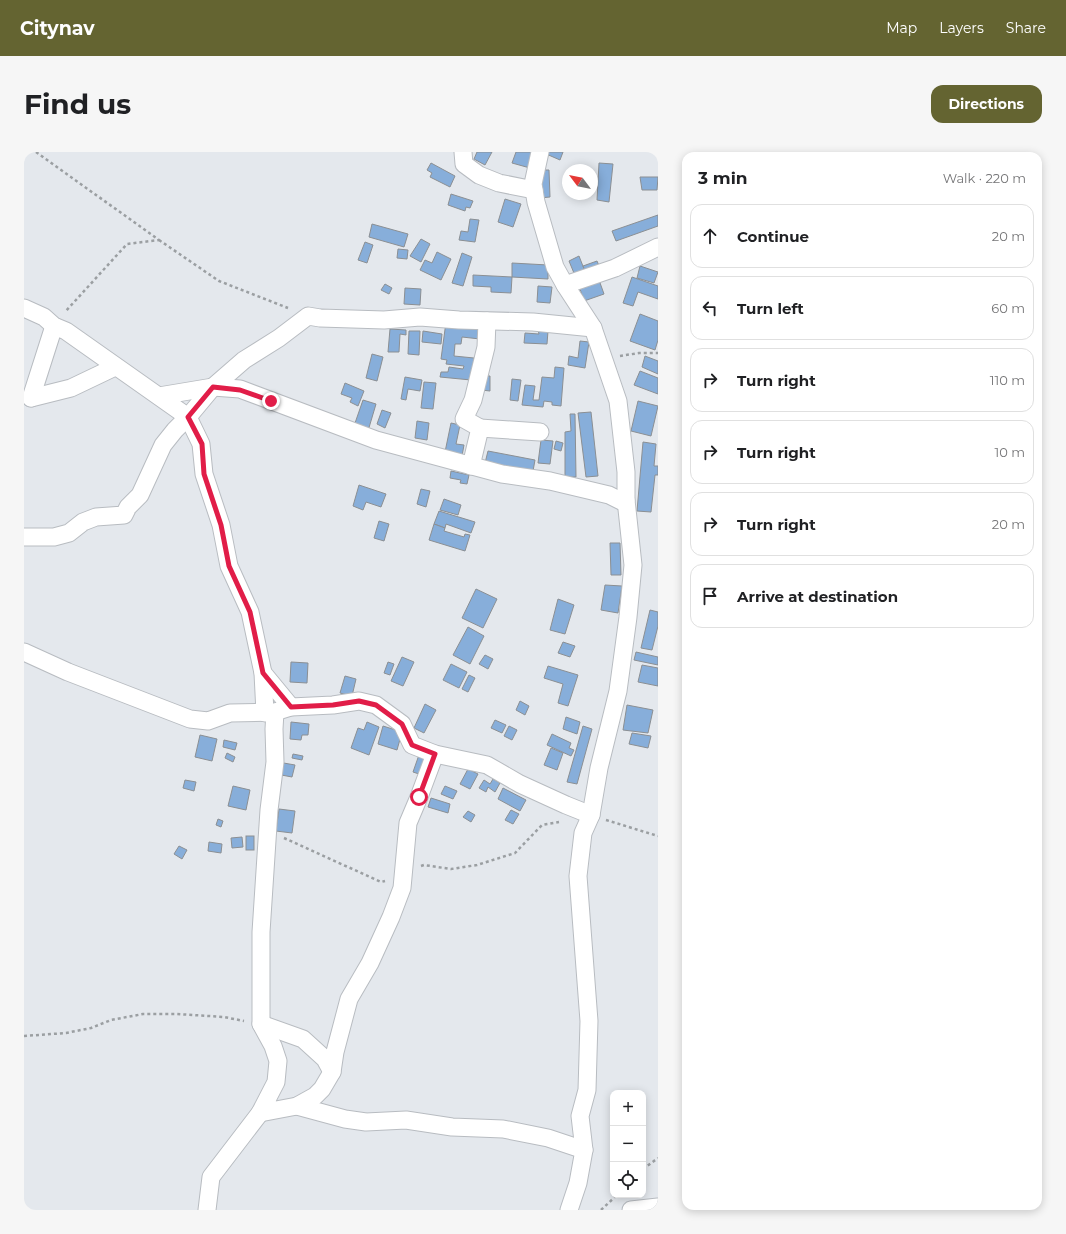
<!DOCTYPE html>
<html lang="en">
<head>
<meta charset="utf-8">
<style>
	:root { --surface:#fff; --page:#f6f6f6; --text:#202124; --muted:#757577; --line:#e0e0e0; --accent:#646431 }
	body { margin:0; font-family:Montserrat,sans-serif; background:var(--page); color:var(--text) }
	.controls { position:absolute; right:12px; bottom:12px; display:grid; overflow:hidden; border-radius:8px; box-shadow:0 2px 10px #0003 }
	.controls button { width:36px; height:36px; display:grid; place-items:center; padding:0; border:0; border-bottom:1px solid var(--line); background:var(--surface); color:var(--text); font:20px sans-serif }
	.compass { position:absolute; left:538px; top:12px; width:36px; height:36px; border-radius:50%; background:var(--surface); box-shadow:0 2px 10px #0003; rotate:302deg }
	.stop { position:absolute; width:12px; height:12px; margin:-9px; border:3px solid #e11d48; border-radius:50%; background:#fff }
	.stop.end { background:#e11d48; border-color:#fff; box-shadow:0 1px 4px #0008 }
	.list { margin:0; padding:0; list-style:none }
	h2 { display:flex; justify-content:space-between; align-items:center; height:52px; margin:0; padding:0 16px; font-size:17px }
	h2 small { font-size:13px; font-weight:400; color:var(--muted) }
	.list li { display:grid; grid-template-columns:26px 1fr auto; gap:12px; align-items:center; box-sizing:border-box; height:64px; margin:0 8px 8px; padding:0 8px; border:1px solid var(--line); border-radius:12px }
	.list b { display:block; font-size:15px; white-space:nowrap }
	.list em { font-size:13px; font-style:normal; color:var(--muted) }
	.icon { flex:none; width:22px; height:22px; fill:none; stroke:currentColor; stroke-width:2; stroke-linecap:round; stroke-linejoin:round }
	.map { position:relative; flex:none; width:634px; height:1058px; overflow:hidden; border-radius:12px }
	header { display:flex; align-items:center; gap:24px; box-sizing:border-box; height:56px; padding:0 20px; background:var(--accent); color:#fff }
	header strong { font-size:19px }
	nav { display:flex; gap:22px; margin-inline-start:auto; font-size:14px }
	.intro { display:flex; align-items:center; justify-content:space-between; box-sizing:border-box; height:96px; padding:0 24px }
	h1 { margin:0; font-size:28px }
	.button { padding:10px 18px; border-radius:12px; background:var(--accent); color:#fff; font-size:14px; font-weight:700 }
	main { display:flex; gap:24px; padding:0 24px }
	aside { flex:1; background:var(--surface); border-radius:12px; box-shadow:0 2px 10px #0003 }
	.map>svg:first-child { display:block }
	.building { fill:#87aeda; stroke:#8b8f93 }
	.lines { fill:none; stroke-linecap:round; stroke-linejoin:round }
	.street-casing { stroke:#b8bcc1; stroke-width:19 }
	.path { stroke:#9b9fa2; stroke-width:2.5; stroke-dasharray:3 3; stroke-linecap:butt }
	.street { stroke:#fff; stroke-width:17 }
	.route { stroke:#e11d48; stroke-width:5 }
</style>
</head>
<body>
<header>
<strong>Citynav</strong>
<nav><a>Map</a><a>Layers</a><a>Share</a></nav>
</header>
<div class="intro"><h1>Find us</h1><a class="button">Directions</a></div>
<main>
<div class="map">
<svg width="634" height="1058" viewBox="0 0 634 1058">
	<rect width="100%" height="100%" fill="#e4e8ed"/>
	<!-- building -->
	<g class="building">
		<polygon points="453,0 468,0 461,13 450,7"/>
		<polygon points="492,0 511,0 506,16 488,11"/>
		<polygon points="521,0 539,0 536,8 520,1"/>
		<polygon points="407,11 431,24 426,35 406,25 408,21 403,18"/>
		<polygon points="575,11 589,12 585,50 573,48"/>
		<polygon points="514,18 525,18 526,45 515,46"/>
		<polygon points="616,25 634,25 633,38 618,38"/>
		<polygon points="427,42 449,49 446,56 442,55 441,59 424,53"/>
		<polygon points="481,47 497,52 489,75 474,70"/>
		<polygon points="634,63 634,74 592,89 588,79"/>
		<polygon points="446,67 455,68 451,90 435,88 437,79 444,80"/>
		<polygon points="348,72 384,82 380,95 345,85"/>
		<polygon points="397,87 406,92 397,110 386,104"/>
		<polygon points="341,90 349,93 343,111 334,108"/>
		<polygon points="374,97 384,98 383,107 373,106"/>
		<polygon points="413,100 427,107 417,128 396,118 401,108 408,111"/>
		<polygon points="438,101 448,105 439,134 428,131"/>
		<polygon points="555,104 562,122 552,126 545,109"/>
		<polygon points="573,109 577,118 563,123 559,114"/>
		<polygon points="488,111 524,113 524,127 488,125"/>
		<polygon points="616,114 634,120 630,131 613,126"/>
		<polygon points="449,123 488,125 487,141 467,140 467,135 449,134"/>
		<polygon points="608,125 634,134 634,147 614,140 609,154 599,151"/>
		<polygon points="575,128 580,142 560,149 555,134"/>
		<polygon points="361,132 368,136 365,142 357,138"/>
		<polygon points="514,134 528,135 526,151 513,150"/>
		<polygon points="381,136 397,137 396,153 380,152"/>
		<polygon points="616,162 634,169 634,188 631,198 606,189"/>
		<polygon points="422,170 458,174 456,187 438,185 437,192 431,192 430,204 450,206 447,228 416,225 417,220 424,220 425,215 439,217 440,214 422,212 423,208 417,207"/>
		<polygon points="366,177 382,178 382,183 376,182 375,200 364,200"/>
		<polygon points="514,178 524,179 523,192 500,191 501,181 515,182"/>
		<polygon points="385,179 396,179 395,203 384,202"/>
		<polygon points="399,179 418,182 417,192 398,190"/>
		<polygon points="556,189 565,190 561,216 544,213 545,204 554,206"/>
		<polygon points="348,202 359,205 353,229 342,226"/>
		<polygon points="621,204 634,209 634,222 618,215"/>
		<polygon points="531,215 540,216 537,254 528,253 528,250 520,249 519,255 498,253 501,233 511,234 509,248 515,248 518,225 530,226"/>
		<polygon points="616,219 634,226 634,242 610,233"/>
		<polygon points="458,224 466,224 466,239 457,238"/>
		<polygon points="381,225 398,228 396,239 384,237 382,248 377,247"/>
		<polygon points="488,227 497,228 494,249 486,248"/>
		<polygon points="400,230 412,231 409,257 397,256"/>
		<polygon points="321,231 340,239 334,254 326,250 328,246 317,242"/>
		<polygon points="339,248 352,252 344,279 330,274"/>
		<polygon points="614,249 634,254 627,284 607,279"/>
		<polygon points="358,258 367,261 361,276 353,272"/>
		<polygon points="567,260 574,324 562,325 554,261"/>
		<polygon points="546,262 551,262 552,325 541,325 541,280 547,279"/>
		<polygon points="393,269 405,271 403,288 391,286"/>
		<polygon points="427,271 436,273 432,292 440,293 438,304 421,300"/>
		<polygon points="517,288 529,289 526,312 514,311"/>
		<polygon points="532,289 539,291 537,299 530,297"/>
		<polygon points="619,290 632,292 630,314 634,314 634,323 631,323 627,360 613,359"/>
		<polygon points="464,299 511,308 509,319 461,311"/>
		<polygon points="427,319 445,323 443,332 436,331 437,328 426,326"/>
		<polygon points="335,333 362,342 357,355 342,350 339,358 329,354"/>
		<polygon points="397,337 406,339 402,355 393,352"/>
		<polygon points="420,347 437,353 434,363 416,358"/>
		<polygon points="415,359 451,370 447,381 422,372 421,376 410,372"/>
		<polygon points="355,369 365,372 360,389 350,386"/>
		<polygon points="410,372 421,376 420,379 440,385 441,382 446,383 441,399 405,388"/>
		<polygon points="586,391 596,391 597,423 587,423"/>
		<polygon points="581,433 598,434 594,461 577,458"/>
		<polygon points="452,437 473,447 459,476 438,466"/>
		<polygon points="534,447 550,453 541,482 526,478"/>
		<polygon points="626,458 634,460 634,474 628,498 617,496"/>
		<polygon points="444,475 460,484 446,512 429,503"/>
		<polygon points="539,490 551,494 546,505 534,501"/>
		<polygon points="612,500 634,505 634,513 610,508"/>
		<polygon points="461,503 469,507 464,517 455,512"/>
		<polygon points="378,505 390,510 379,534 367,529"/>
		<polygon points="267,510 284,511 283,531 266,530"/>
		<polygon points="364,510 370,512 366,523 360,521"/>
		<polygon points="427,512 443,520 435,536 419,528"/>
		<polygon points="618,513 634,516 634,534 614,530"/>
		<polygon points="524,514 554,523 544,554 534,551 539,532 520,526"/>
		<polygon points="445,523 451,526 444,540 438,537"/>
		<polygon points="321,524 332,527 328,544 316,541"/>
		<polygon points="496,549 505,554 501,563 492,558"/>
		<polygon points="401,552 412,558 400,581 390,576"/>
		<polygon points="603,553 629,558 624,581 599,578"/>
		<polygon points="542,565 556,570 553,582 539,577"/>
		<polygon points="471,568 482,573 478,581 467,576"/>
		<polygon points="267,570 285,572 284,583 278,583 277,588 266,587"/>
		<polygon points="343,570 355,575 345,603 327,596 334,576 340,578"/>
		<polygon points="359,574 378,580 373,598 354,592"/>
		<polygon points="485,574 493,578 488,588 480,584"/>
		<polygon points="559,574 568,577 553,632 543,630"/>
		<polygon points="608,581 627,584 624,596 605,592"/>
		<polygon points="528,582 547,591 545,596 550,598 547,604 523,593"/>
		<polygon points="176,583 193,587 188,609 171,605"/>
		<polygon points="200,588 213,591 211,598 199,595"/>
		<polygon points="527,596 539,601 533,618 520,613"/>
		<polygon points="396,600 406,604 398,623 389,620"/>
		<polygon points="203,601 211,605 209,610 201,606"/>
		<polygon points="269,602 279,604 278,608 268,606"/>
		<polygon points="254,610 271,613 268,625 252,622"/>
		<polygon points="444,617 454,622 446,637 436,632"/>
		<polygon points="469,627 476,631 471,640 464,635 462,640 455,636 460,628 466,632"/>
		<polygon points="161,628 172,630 170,639 159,636"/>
		<polygon points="209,634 226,638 222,658 204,654"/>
		<polygon points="421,634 433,639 429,647 417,642"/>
		<polygon points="479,636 502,648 496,659 474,647"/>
		<polygon points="407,646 426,652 424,661 404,655"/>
		<polygon points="255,657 271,659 268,681 252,679"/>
		<polygon points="487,658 495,662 489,672 481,668"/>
		<polygon points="444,659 451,663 447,670 439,665"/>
		<polygon points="194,667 199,669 197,675 192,673"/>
		<rect x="222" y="684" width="8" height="14"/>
		<polygon points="218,685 219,695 208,696 207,686"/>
		<polygon points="185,690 198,692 197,701 184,699"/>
		<polygon points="155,694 163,698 158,707 150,702"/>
	</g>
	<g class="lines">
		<!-- street casing -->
		<g class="street-casing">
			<g id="street">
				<polyline points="439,0 440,12 455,23 475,31 510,38"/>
				<polyline points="516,0 509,32 512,50 531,115 541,133 569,176 594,249 602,320 602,348 609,413 604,465 594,539 575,616 567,663 559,681 554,724 565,869 563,938 556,964 560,998 554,1031 545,1058"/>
				<polyline points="541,133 591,116 634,95"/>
				<polyline points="0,156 20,165 30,174 42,179 164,265 177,292 180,322 197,373 205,414 226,460 239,521 241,561"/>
				<polyline points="135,244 189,235 216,237 352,288 478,322 526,329 585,343 599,350 602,348"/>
				<polyline points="7,246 47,236 91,215"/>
				<polyline points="7,246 30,174"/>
				<polyline points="456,276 516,280"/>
				<polyline points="447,314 456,276 440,267 449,248 462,195 463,169"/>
				<polyline points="0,385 30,385 45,381 59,370 72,365 100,363 104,355 116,343 139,293 151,278 164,265 189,235 220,208 255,186 284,164 296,166 360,168 396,165 435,168 509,170 569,176"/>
				<polyline points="0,500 44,520 166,567 184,569 206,561 251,560 267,555 309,553 335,549 352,553 378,572 388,593 411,602 463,613 496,632 542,653 567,663"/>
				<polyline points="239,521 267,555"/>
				<polyline points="251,560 250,577 251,610 245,658 237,780 237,872 249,894 254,909 252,930 236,961 273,954 291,944 298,937 308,920 311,900 325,847 346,811 367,765 378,736 384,671 395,645 411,602"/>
				<polyline points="237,872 279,887 301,907 308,920"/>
				<polyline points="273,954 321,967 342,970 382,968 428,975 479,977 524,986 560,998"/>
				<polyline points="183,1058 187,1025 236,961"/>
				<polyline points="607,1058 634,1055"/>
			</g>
		</g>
		<!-- path -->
		<g class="path">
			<polyline points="12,0 135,88 103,92 41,160"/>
			<polyline points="135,88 195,129 264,156"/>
			<polyline points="596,204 615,201 634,201"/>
			<polyline points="582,668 634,684"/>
			<polyline points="260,686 357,730 361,729"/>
			<polyline points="397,714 400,713 427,717 453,713 491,701 518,673 535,670"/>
			<polyline points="0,884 42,881 67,876 87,868 119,862 153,862 200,865 220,869"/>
			<polyline points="619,1017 634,1006"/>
			<polyline points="577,1058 593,1043"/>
		</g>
		<!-- street -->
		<use href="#street" class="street"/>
	</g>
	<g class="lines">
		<!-- route -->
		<polyline class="route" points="247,249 216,238 189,235 164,265 178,292 180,322 197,373 205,414 226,460 239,521 267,555 309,553 335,549 352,553 378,572 388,593 411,602 395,645"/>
	</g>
</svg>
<div class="controls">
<button>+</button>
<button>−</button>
<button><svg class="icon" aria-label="locate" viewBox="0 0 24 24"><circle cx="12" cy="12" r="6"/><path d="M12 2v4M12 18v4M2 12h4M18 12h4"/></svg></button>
</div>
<svg class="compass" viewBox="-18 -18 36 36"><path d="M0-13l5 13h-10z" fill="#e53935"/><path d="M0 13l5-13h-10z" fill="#757577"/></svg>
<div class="stop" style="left:395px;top:645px"></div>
<div class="stop end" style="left:247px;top:249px"></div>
</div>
<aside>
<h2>3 min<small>Walk · 220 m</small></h2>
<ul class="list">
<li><svg class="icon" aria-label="ahead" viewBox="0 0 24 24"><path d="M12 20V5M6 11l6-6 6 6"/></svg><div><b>Continue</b></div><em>20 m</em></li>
<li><svg class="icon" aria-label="left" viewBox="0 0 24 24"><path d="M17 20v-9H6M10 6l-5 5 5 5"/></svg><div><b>Turn left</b></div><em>60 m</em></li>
<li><svg class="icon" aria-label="right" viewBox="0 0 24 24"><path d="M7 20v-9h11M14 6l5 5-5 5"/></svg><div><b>Turn right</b></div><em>110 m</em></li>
<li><svg class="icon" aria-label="right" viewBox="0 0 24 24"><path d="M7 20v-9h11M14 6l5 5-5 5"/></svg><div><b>Turn right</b></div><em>10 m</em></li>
<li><svg class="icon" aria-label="right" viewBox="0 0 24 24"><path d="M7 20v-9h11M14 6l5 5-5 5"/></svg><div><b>Turn right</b></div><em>20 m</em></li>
<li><svg class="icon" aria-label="arrive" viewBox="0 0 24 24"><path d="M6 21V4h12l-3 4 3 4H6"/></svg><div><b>Arrive at destination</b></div></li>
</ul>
</aside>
</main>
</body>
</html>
